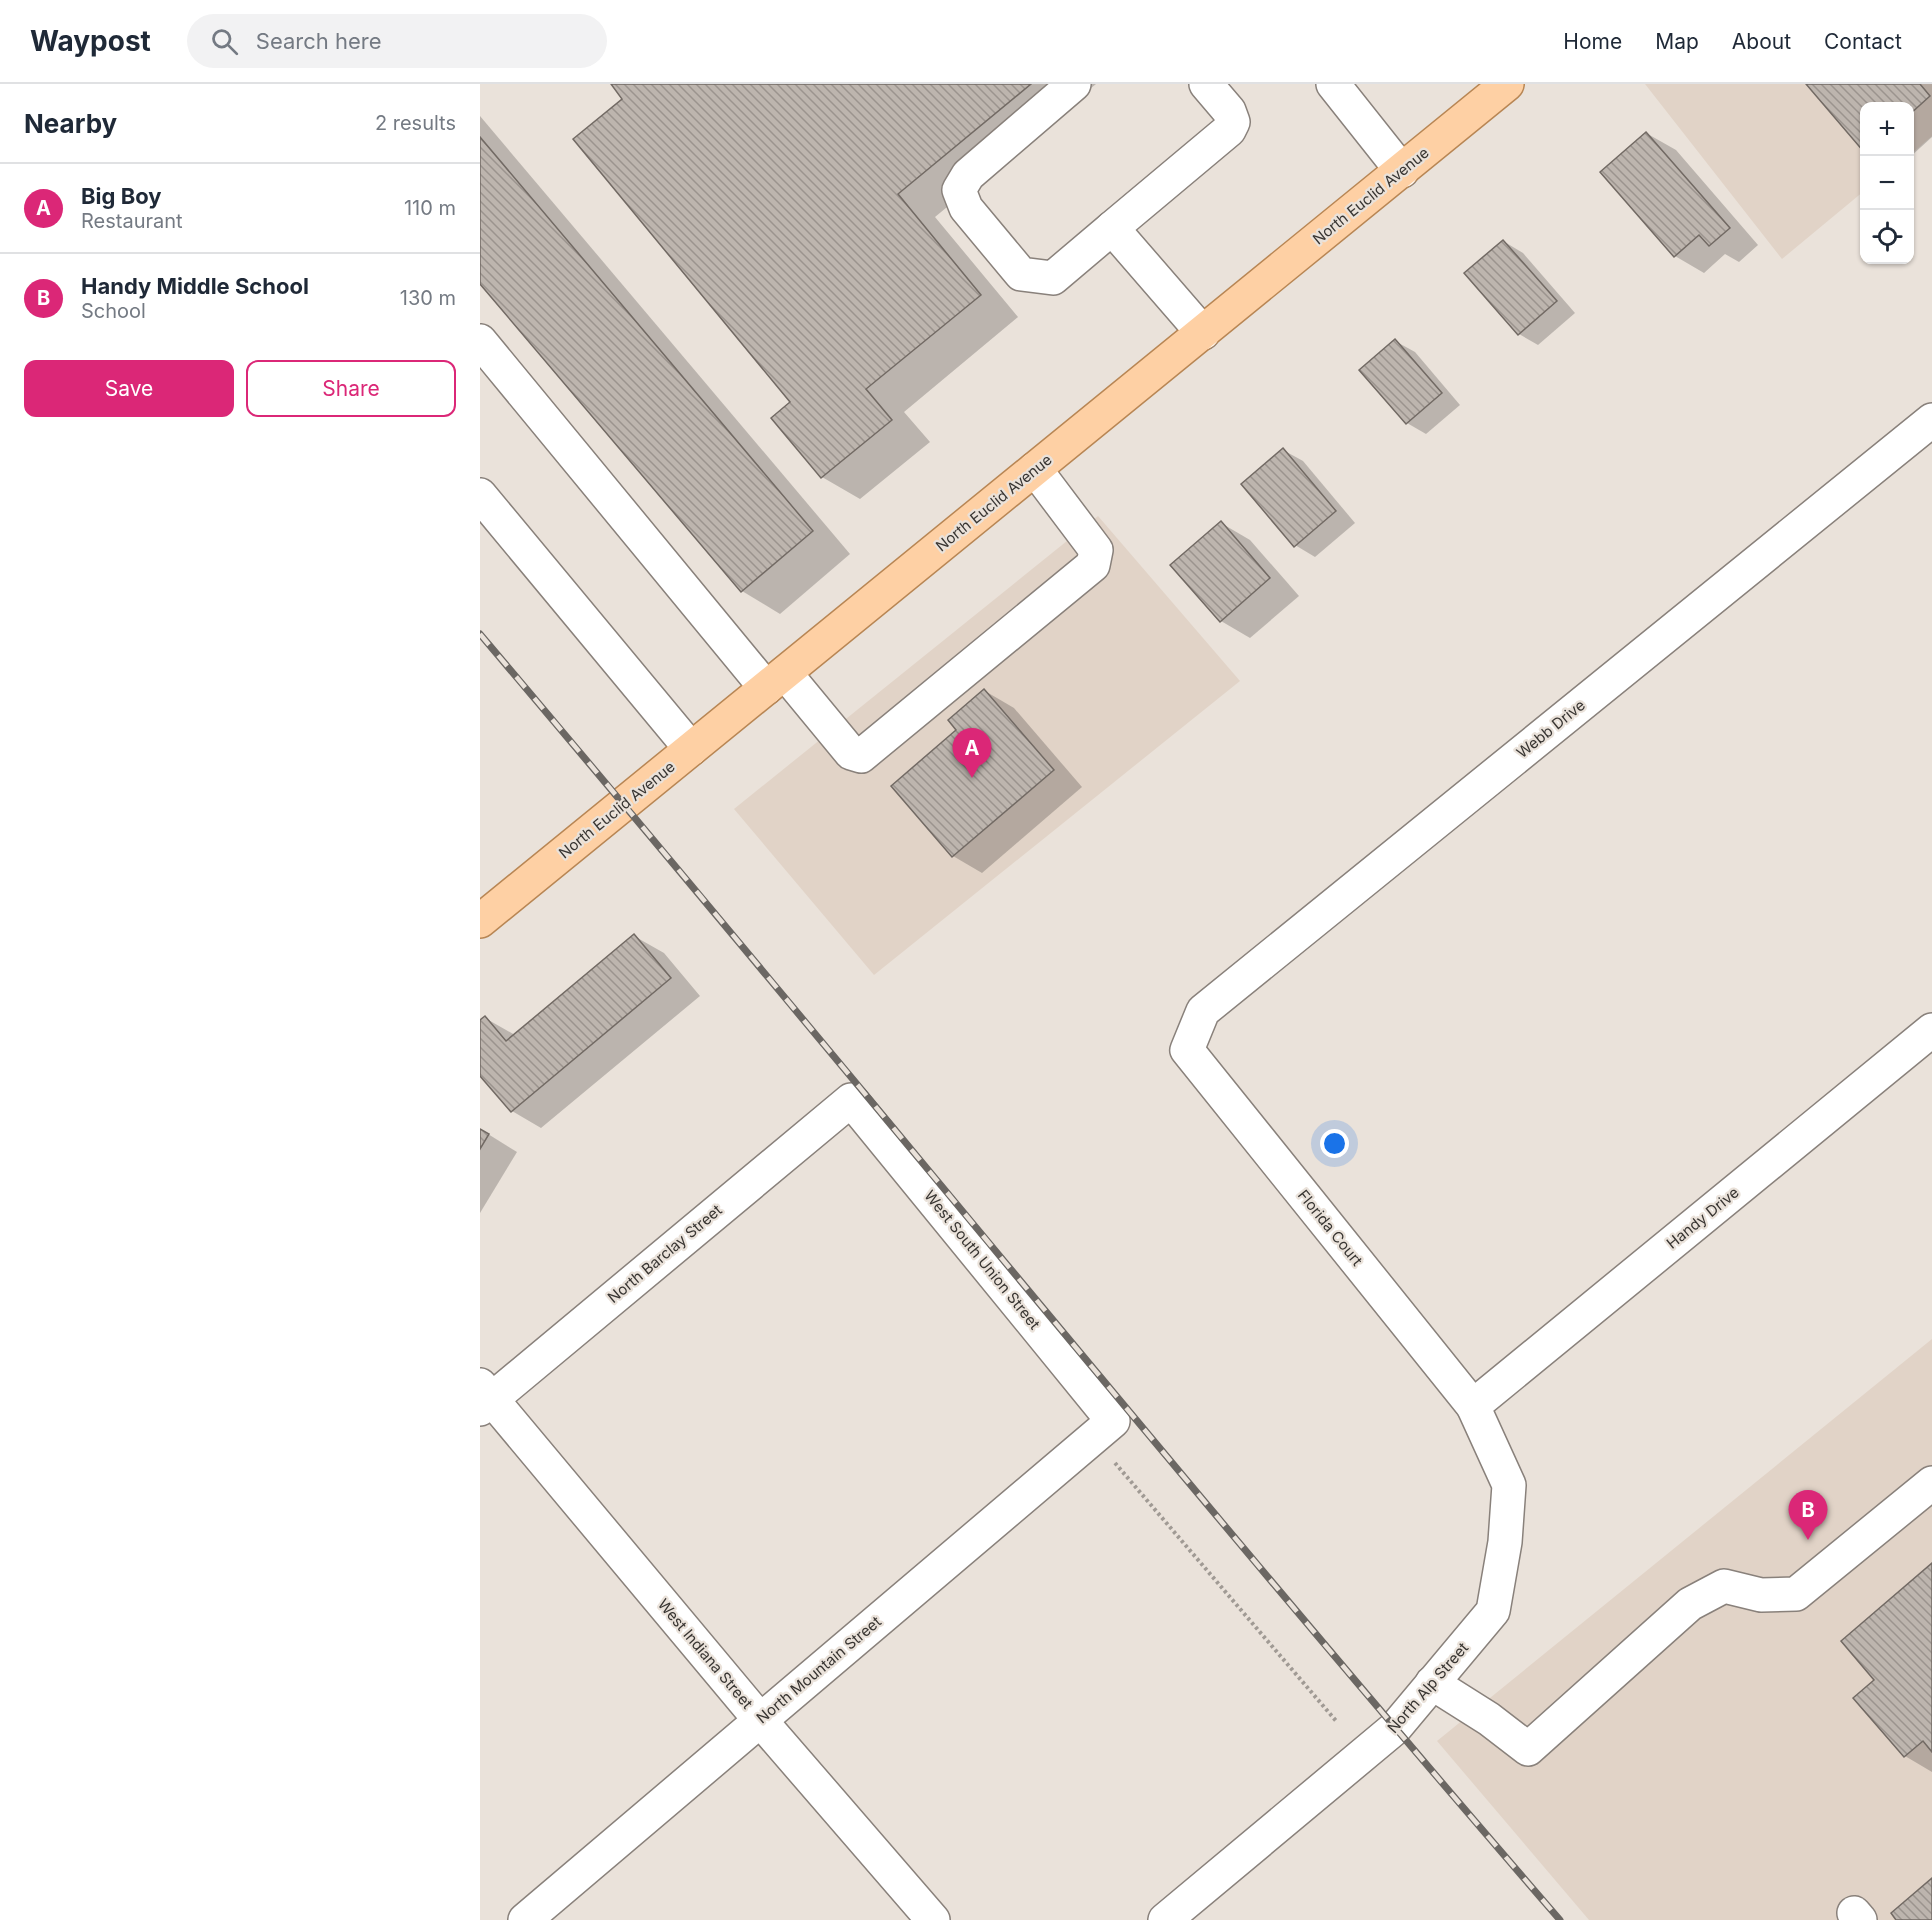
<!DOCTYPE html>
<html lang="en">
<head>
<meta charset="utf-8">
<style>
	:root { --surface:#fff; --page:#f2f2f3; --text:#1f2937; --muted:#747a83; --line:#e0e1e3; --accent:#db2777 }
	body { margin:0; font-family:Inter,sans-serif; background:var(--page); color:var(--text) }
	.controls { position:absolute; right:18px; top:18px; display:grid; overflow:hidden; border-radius:12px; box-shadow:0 2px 4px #0004 }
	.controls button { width:54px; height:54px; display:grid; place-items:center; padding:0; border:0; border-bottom:2px solid var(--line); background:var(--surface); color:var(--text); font:30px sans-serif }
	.you { position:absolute; left:855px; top:1060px; width:21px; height:21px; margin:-15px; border:4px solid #fff; border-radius:50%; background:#1a73e8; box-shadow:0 0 0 9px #1a73e833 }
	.badge { display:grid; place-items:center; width:39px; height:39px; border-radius:50%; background:var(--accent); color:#fff; font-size:20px; font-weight:700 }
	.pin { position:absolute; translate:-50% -50px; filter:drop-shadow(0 2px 3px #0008) }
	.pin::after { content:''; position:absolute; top:32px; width:21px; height:18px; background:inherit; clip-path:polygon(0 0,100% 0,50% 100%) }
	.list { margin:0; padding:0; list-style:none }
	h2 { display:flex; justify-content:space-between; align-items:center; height:78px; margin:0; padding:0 24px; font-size:26px }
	h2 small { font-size:20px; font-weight:400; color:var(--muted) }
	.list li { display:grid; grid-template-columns:39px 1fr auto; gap:18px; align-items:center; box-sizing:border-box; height:90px; padding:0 24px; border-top:2px solid var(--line) }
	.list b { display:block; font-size:22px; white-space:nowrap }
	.list p { margin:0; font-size:20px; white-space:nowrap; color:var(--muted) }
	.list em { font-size:20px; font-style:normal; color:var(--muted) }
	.actions { display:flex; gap:12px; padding:18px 24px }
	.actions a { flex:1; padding:14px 0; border:2px solid var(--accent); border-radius:12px; text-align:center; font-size:21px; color:var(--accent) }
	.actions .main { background:var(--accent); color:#fff }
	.icon { flex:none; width:33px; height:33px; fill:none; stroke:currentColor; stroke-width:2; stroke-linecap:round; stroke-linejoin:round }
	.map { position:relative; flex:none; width:1452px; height:1836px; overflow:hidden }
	header { display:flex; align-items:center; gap:36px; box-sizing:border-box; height:84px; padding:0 30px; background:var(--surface); border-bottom:2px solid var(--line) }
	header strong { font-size:28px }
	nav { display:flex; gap:33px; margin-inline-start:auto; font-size:21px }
	.search { width:420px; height:54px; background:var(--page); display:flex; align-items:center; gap:15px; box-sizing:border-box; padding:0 21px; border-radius:33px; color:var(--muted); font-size:22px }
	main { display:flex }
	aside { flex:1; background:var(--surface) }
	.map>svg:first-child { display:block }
	.built { fill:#e1d3c7 }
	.shadow { fill:#0003 }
	.building { fill:url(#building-back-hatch); stroke:#726a64; stroke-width:1.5 }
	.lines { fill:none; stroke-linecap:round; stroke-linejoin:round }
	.minor-casing { stroke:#89817b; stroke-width:36 }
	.major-casing { stroke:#b88654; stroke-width:36 }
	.path { stroke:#a09a94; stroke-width:4; stroke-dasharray:3 3; stroke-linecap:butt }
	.minor { stroke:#fff; stroke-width:33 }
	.major { stroke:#fed0a4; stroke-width:33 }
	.rail-casing { stroke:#6b6763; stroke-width:7 }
	.rail { stroke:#eae2da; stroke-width:4.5; stroke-dasharray:14; stroke-linecap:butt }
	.labels { text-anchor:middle; stroke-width:4.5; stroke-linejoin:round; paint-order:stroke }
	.street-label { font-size:15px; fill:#383532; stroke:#eae2da }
</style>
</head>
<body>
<header>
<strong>Waypost</strong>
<div class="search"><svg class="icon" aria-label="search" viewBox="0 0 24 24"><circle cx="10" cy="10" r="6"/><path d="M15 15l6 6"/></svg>Search here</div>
<nav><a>Home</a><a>Map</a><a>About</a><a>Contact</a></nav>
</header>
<main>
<aside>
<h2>Nearby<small>2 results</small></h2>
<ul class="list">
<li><span class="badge">A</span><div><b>Big Boy</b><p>Restaurant</p></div><em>110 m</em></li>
<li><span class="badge">B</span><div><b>Handy Middle School</b><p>School</p></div><em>130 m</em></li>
</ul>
<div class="actions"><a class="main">Save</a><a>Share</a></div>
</aside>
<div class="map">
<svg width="1452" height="1836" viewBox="0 0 1452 1836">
	<defs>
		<pattern id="building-back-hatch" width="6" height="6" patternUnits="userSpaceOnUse" patternTransform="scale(1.5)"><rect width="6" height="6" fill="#bdb5ae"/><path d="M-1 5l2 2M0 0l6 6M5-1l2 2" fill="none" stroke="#9b948e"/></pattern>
	</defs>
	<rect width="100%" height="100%" fill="#eae2da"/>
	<!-- built -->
	<g class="built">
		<polygon points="1165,0 1452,0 1452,52 1430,71 1430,22 1384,22 1384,107 1302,175"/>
		<polygon points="618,432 760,597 394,891 254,725"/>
		<polygon points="1452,1255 1452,1836 1109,1836 957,1657"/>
	</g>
	<!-- shadow -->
	<g class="shadow">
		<polygon points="132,0 616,0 455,133 538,233 424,328 450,358 380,415 342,393 312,318 144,15"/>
		<polygon points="1328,0 1452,0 1452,53 1430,73 1430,22 1384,22 1384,66"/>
		<polygon points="0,32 370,470 300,530 262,507 0,197"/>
		<polygon points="1166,49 1196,66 1278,161 1259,178 1245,170 1224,189 1195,172"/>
		<polygon points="1023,157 1043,169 1095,229 1058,261 1039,250"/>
		<polygon points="915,257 935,268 980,321 946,350 927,339"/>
		<polygon points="803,366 823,377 875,439 835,473 815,461"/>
		<polygon points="741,439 770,456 819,512 770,554 741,537"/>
		<polygon points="505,607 534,624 602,703 502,789 473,772 479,646"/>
		<polygon points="154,852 184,869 220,912 61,1044 32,1027 0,989 0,938 5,934 35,951"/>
		<polygon points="0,1045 37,1068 0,1129"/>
		<polygon points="1452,1481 1452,1688 1425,1672 1396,1597"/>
	</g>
	<!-- building -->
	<g class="building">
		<polygon points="131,0 551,0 418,110 501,211 386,305 412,336 341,394 291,334 310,318 93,55 142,15"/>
		<polygon points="1326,0 1440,0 1450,12 1430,30 1430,22 1384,22 1384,68"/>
		<polygon points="1166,48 1250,144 1229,162 1219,151 1194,173 1120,88"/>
		<polygon points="0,53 333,447 261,508 0,200"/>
		<polygon points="1023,156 1077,217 1038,251 984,189"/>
		<polygon points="915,255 962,309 926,340 879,286"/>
		<polygon points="803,364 856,427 814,463 761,400"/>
		<polygon points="741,437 790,494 740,538 690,481"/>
		<polygon points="504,605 574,686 472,773 411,702 476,646 468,636"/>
		<polygon points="154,850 191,894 31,1028 0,992 0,936 5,932 26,957"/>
		<polygon points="0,1045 9,1050 0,1065"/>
		<polygon points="1452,1479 1452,1668 1443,1657 1424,1673 1373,1614 1394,1596 1361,1557"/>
		<polygon points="1452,1794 1452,1836 1416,1836 1411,1829"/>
	</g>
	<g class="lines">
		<!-- minor casing -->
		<g class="minor-casing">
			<g id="minor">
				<polyline points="594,0 488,91 479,106 486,124 541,190 573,194 632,144"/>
				<polyline points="853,0 922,87"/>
				<polyline points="723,249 632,144 749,46 753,38 749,27 726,0"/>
				<polyline points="0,257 286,604"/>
				<polyline points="0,411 211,665"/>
				<polyline points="305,589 371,669 381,672 613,481 616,466 555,385"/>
				<polyline points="0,1301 280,1636 453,1836"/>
				<polyline points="993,1322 1452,946"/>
				<polyline points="0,1325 371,1016 633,1337 45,1836"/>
				<polyline points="952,1599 1009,1635 1048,1665 1210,1520 1244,1502 1281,1511 1316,1510 1452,1399"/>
				<polyline points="1374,1829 1380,1836"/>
				<polyline points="685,1836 915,1644 1013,1527 1025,1458 1029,1401 993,1322 707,966 723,927 1452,336"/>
			</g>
		</g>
		<!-- major casing -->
		<g class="major-casing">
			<polyline id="major" points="0,837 1027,0"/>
		</g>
		<!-- path -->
		<polyline class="path" points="635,1379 857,1638"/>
		<!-- minor -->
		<use href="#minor" class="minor"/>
		<!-- major -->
		<use href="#major" class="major"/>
		<!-- rail casing -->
		<g class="rail-casing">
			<path id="rail" d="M0 550C362 977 714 1413 1080 1836"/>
		</g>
		<!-- rail -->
		<use href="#rail" class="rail"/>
	</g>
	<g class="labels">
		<!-- street labels -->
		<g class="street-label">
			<text transform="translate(891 112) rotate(-39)" y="5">North Euclid Avenue</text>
			<text transform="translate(514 419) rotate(-39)" y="5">North Euclid Avenue</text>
			<text transform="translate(1071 645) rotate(-39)" y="5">Webb Drive</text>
			<text transform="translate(137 726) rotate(-39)" y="5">North Euclid Avenue</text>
			<text transform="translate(1223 1134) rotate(-39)" y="5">Handy Drive</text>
			<text transform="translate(850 1144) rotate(51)" y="5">Florida Court</text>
			<text transform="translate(185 1170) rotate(-40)" y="5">North Barclay Street</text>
			<text transform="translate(502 1176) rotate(51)" y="5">West South Union Street</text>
			<text transform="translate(225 1570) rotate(50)" y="5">West Indiana Street</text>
			<text transform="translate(339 1586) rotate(-40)" y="5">North Mountain Street</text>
			<text transform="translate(948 1604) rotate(-49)" y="5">North Alp Street</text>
		</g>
	</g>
</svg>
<div class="controls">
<button>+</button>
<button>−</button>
<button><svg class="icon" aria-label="locate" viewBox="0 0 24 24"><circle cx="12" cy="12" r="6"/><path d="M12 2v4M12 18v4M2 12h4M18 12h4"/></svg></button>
</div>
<div class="you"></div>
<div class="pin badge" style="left:492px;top:694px">A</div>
<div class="pin badge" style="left:1328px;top:1456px">B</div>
</div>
</main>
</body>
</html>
